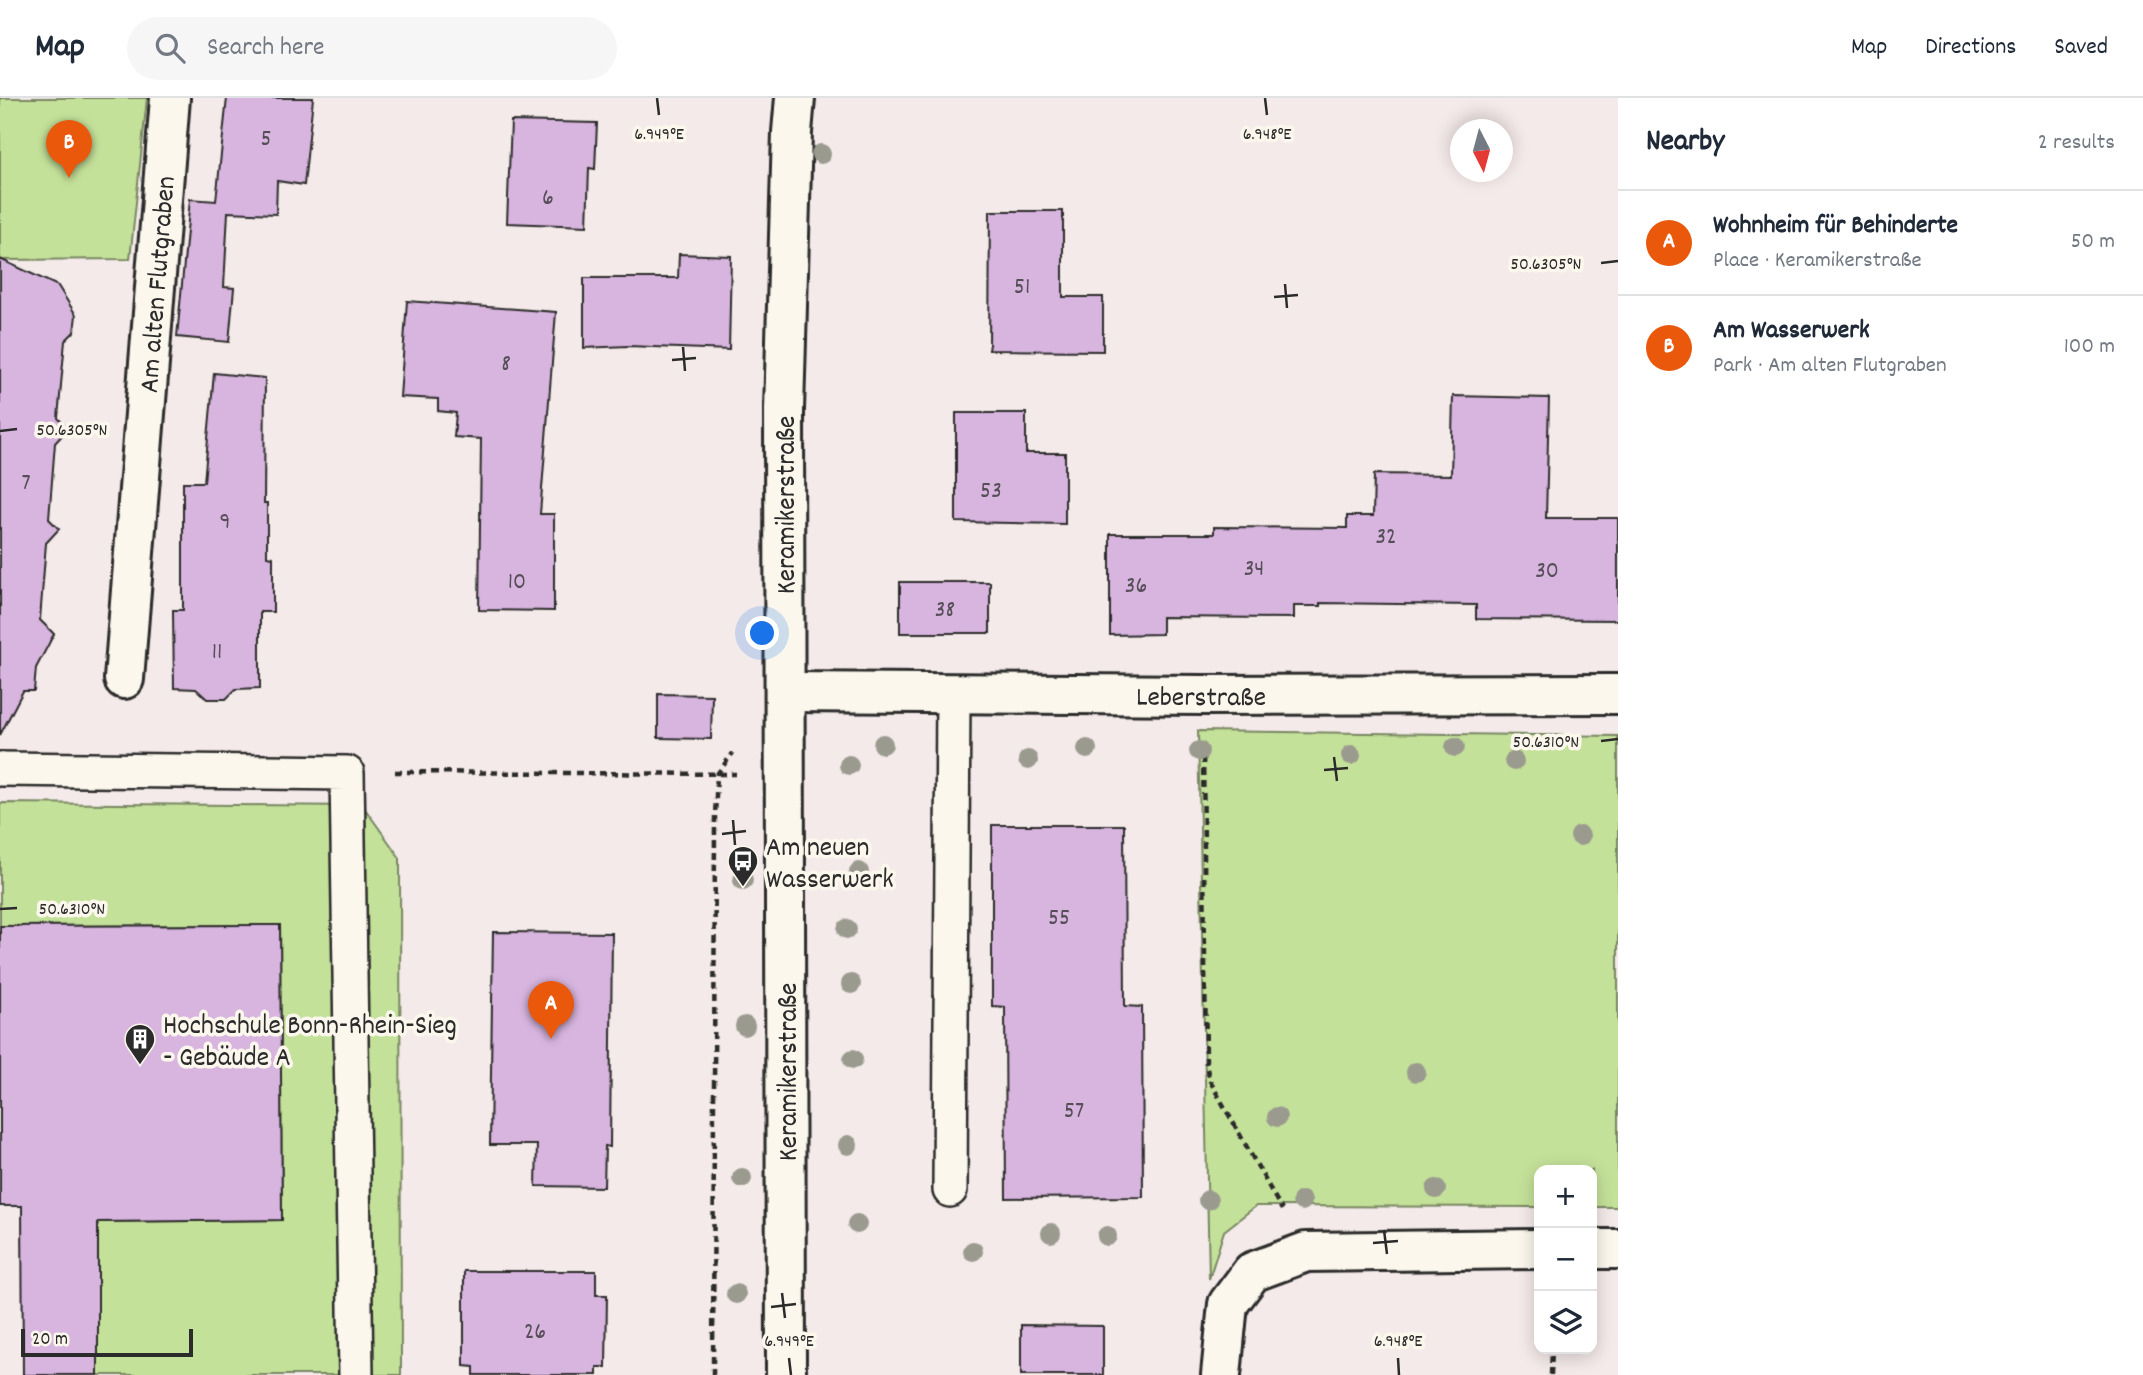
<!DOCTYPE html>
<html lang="en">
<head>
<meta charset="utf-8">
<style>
	:root { --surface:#fff; --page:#f6f6f7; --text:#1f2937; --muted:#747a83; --line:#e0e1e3; --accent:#ea580c }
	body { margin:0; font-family:Dekko,sans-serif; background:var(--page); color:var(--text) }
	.controls { position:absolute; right:21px; bottom:21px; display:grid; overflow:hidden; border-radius:14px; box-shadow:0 4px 18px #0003 }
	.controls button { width:63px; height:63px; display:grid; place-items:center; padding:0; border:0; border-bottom:2px solid var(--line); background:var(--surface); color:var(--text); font:35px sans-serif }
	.compass { position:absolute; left:1450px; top:21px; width:63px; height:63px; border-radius:50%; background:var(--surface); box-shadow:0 4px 18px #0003; rotate:174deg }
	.scale { position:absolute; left:21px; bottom:18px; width:172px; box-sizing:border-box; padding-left:7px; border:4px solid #2b2b2b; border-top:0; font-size:19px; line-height:24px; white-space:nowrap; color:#2b2b2b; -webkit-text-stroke:5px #fbf7ec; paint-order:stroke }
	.you { position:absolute; left:763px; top:536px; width:24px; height:24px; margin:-18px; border:5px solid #fff; border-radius:50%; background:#1a73e8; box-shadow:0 0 0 10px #1a73e833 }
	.badge { display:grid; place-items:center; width:46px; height:46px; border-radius:50%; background:var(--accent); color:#fff; font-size:23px; font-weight:700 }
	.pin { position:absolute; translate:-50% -58px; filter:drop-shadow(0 2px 4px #0008) }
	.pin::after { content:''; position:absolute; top:37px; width:24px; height:21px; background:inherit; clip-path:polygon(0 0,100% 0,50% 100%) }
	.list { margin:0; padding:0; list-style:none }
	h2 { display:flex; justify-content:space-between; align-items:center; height:91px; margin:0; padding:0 28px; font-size:30px }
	h2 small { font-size:23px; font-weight:400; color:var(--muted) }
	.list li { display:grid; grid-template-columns:46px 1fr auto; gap:21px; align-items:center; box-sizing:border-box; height:105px; padding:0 28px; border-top:2px solid var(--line) }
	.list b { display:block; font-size:26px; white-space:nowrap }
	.list p { margin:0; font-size:23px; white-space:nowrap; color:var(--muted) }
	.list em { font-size:23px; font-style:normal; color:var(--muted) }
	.icon { flex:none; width:38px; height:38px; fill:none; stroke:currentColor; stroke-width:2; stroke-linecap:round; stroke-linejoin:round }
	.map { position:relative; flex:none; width:1618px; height:1277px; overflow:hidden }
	header { display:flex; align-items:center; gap:42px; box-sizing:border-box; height:98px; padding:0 35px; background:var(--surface); border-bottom:2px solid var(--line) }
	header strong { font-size:33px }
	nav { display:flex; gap:38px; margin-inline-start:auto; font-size:24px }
	.search { width:490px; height:63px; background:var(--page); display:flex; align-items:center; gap:18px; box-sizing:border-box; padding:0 24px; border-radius:38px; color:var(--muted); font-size:26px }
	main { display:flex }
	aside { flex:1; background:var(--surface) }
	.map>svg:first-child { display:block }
	.green { fill:#c4e199; stroke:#788662; stroke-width:2 }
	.building { fill:#d8b5df; stroke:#2b2b2b; stroke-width:2 }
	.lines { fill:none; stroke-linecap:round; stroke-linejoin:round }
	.service-casing { stroke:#2b2b2b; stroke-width:38 }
	.minor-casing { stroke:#2b2b2b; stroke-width:44 }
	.tertiary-casing { stroke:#2b2b2b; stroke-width:44 }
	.path { stroke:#2b2b2b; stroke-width:4.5; stroke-dasharray:7 5; stroke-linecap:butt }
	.service { stroke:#fbf7ec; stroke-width:33 }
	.minor { stroke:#fbf7ec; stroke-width:38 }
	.tertiary { stroke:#fbf7ec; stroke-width:38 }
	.tree { fill:#9a9a8f }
	.ticks { fill:none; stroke:#2b2b2b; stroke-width:2.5 }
	.labels { text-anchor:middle; stroke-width:7; stroke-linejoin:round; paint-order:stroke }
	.number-label { font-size:24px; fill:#564e58 }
	.street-label { font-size:28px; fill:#2b2b2b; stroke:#fbf7ec }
	.poi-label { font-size:28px; fill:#2b2b2b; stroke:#fbf7ec; text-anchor:start }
	.ticks-label { font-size:18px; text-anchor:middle; fill:#2b2b2b; stroke:#fbf7ec; stroke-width:7; stroke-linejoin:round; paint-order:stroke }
</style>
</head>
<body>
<header>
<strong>Map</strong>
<div class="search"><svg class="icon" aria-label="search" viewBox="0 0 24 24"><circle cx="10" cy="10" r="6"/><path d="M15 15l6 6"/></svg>Search here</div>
<nav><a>Map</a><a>Directions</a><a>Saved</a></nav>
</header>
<main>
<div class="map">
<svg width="1618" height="1277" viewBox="0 0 1618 1277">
	<rect width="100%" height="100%" fill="#f4eae9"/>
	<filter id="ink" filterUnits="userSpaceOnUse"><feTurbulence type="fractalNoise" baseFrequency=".0143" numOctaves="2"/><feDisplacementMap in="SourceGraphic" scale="14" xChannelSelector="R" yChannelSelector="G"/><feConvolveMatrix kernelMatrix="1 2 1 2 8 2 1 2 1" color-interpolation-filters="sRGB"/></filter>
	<g filter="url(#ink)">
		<!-- green -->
		<g class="green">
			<polygon points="0,0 147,0 130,161 0,162"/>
			<polygon points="1198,633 1618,638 1618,1109 1592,1109 1592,1072 1539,1072 1539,1109 1256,1108 1224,1133 1209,1181"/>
			<polygon points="0,705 363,708 400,760 401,1277 98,1277 98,1124 282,1122 280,827 0,828"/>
		</g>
		<!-- building -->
		<g class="building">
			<polygon points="227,0 313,0 304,87 277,83 276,116 228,114 224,189 234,190 229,244 177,239 190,101 216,103"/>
			<polygon points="511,23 597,25 595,71 589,70 587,128 507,125"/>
			<polygon points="990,113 1063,113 1063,199 1103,199 1103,253 989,252"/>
			<polygon points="679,156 731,158 729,252 628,248 584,250 584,180 678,180"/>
			<polygon points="0,161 58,188 76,217 74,234 65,243 58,320 68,331 55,345 49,421 59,431 46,445 40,522 54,536 36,570 34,593 23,593 0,637"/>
			<polygon points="407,203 556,214 540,416 554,416 554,513 479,512 481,341 454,339 456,315 438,313 438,301 400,299"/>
			<polygon points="214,275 265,280 264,405 267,405 267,458 273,459 273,514 260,514 260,590 236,591 226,601 207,601 196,591 174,590 173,512 183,512 183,384 204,384"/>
			<polygon points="1453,298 1549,300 1546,420 1618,420 1618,522 1476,521 1476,507 1320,505 1320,508 1294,508 1294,520 1162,519 1162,536 1110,537 1110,436 1214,436 1214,429 1347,430 1347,418 1373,418 1374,376 1451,377"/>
			<polygon points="956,315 1026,315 1026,355 1065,355 1065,426 956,424"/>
			<rect x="900" y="484" width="90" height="51"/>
			<polygon points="658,596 712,597 711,641 658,640"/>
			<polygon points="992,727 1124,727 1125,908 1142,909 1143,1099 1006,1100 1005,909 992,908"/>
			<polygon points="280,827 282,1122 98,1124 98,1277 23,1277 22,1108 0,1108 0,828"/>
			<polygon points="493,834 612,835 610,1049 605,1048 604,1089 536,1088 537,1047 490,1047"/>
			<polygon points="464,1173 596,1173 596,1197 607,1197 606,1269 597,1269 597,1277 474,1277 474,1269 464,1268"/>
			<polygon points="1021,1227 1103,1228 1103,1277 1021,1277"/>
		</g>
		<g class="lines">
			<!-- service casing -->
			<g class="service-casing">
				<g id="service">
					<polyline points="0,671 347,675 356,1277"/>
					<polyline points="950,1092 953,595"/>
				</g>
			</g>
			<!-- minor casing -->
			<g class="minor-casing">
				<g id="minor">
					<path id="s1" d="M124 581 170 0"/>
					<path id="s2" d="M785 594 1203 597 1618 596"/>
					<polyline points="1592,1151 1618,1151"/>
					<polyline points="1221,1277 1228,1206 1252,1174 1306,1154 1539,1151"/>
				</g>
			</g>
			<!-- tertiary casing -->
			<g class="tertiary-casing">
				<polyline id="tertiary" points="786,1277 784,312 792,34 795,0"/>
			</g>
			<!-- path -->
			<g class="path">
				<polyline points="1203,647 1206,967 1210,983 1282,1112"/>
				<polyline points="395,674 736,676"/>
				<polyline points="713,1277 715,718 717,676 733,655"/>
				<polyline points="1551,1277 1552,1251"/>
			</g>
			<!-- service -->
			<use href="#service" class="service"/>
			<!-- minor -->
			<use href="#minor" class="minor"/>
			<!-- tertiary -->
			<use href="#tertiary" class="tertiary"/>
		</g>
		<!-- trees -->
		<g class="tree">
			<circle cx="821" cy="56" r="10"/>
			<circle cx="883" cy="646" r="10"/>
			<circle cx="1455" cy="649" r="10"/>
			<circle cx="1087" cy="651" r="10"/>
			<circle cx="1199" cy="653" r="10"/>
			<circle cx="1351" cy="657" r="10"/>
			<circle cx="1028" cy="662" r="10"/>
			<circle cx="1514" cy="663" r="10"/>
			<circle cx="849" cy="667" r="10"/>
			<circle cx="1580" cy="738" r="10"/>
			<circle cx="859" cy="774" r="10"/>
			<circle cx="743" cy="782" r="10"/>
			<circle cx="847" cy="831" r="10"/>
			<circle cx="851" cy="886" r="10"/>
			<circle cx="745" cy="928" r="10"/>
			<circle cx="853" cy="961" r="10"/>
			<circle cx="1416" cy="974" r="10"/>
			<circle cx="1277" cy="1019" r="10"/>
			<circle cx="848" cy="1047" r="10"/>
			<circle cx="742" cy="1080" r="10"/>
			<circle cx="1436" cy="1091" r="10"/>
			<circle cx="1208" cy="1102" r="10"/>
			<circle cx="1302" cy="1103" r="10"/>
			<circle cx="857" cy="1126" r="10"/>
			<circle cx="1051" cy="1135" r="10"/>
			<circle cx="1107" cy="1138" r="10"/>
			<circle cx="973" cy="1153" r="10"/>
			<circle cx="736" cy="1196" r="10"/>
		</g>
	</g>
	<!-- ticks -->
	<path class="ticks" d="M657 0 659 17M1265 0 1267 17M1601 165 1618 163M1285 186 1287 210M1274 199 1298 197M683 249 685 273M672 262 696 260M0 333 17 331M1601 643 1618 641M1334 659 1337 683M1324 672 1348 670M733 722 735 747M722 736 746 733M0 811 17 810M1384 1132 1387 1156M1373 1145 1398 1143M782 1195 785 1220M771 1209 796 1206M789 1260 791 1277M1398 1260 1399 1277"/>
	<!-- icons -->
	<defs>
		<g id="bus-pin" transform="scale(1.575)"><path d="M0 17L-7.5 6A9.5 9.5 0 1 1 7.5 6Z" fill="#2b2b2b" stroke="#fbf7ec"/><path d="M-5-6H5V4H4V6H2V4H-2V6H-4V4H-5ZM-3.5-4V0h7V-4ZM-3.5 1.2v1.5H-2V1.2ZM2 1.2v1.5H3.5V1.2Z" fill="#fff"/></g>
		<g id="building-pin" transform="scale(1.575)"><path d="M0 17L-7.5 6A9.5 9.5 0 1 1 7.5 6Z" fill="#2b2b2b" stroke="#fbf7ec"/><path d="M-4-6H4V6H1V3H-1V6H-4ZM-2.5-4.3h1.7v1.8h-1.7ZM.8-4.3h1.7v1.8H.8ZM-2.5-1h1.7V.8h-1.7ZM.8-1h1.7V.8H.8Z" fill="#fff"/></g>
	</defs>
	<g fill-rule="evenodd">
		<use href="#bus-pin" x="743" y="763"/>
		<use href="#building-pin" x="140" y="941"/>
	</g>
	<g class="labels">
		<!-- number labels -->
		<g class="number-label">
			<text x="266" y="47">5</text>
			<text x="548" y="106">6</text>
			<text x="1022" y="195">51</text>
			<text x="506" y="272">8</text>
			<text x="26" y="391">7</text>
			<text x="991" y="399">53</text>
			<text x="225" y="430">9</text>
			<text x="1386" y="445">32</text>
			<text x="1254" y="477">34</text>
			<text x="1547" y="479">30</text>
			<text x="517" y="490">10</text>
			<text x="1136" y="494">36</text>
			<text x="945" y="518">38</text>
			<text x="217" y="560">11</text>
			<text x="1059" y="826">55</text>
			<text x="1074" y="1019">57</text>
			<text x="535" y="1240">26</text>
		</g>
		<!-- street labels -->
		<g class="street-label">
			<text dy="10" stroke="none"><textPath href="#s1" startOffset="396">Am alten Flutgraben</textPath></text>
			<text transform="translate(784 407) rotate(-90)" y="10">Keramikerstraße</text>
			<text dy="10" stroke="none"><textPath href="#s2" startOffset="416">Leberstraße</textPath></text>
			<text transform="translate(786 974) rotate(-90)" y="10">Keramikerstraße</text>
		</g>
		<!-- poi labels -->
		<g class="poi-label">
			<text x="766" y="757">Am neuen<tspan x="766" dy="32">Wasserwerk</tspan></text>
			<text x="163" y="935">Hochschule Bonn-Rhein-Sieg<tspan x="163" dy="32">- Gebäude A</tspan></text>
		</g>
	</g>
	<g class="ticks-label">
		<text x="659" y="41">6.949°E</text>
		<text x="1267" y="41">6.948°E</text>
		<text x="1546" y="171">50.6305°N</text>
		<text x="72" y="337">50.6305°N</text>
		<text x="1546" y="649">50.6310°N</text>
		<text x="72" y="816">50.6310°N</text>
		<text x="789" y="1248">6.949°E</text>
		<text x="1398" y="1248">6.948°E</text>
	</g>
</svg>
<div class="controls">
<button>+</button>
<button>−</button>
<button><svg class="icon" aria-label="layers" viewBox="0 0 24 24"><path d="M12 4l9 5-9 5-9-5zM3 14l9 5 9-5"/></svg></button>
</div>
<svg class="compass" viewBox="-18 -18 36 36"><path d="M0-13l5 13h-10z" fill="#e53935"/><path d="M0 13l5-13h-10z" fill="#747a83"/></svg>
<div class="scale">20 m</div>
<div class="you"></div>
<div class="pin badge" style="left:551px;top:941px">A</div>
<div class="pin badge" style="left:69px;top:80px">B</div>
</div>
<aside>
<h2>Nearby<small>2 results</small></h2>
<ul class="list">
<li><span class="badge">A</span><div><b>Wohnheim für Behinderte</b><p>Place · Keramikerstraße</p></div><em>50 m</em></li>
<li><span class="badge">B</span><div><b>Am Wasserwerk</b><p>Park · Am alten Flutgraben</p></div><em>100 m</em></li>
</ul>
</aside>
</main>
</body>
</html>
